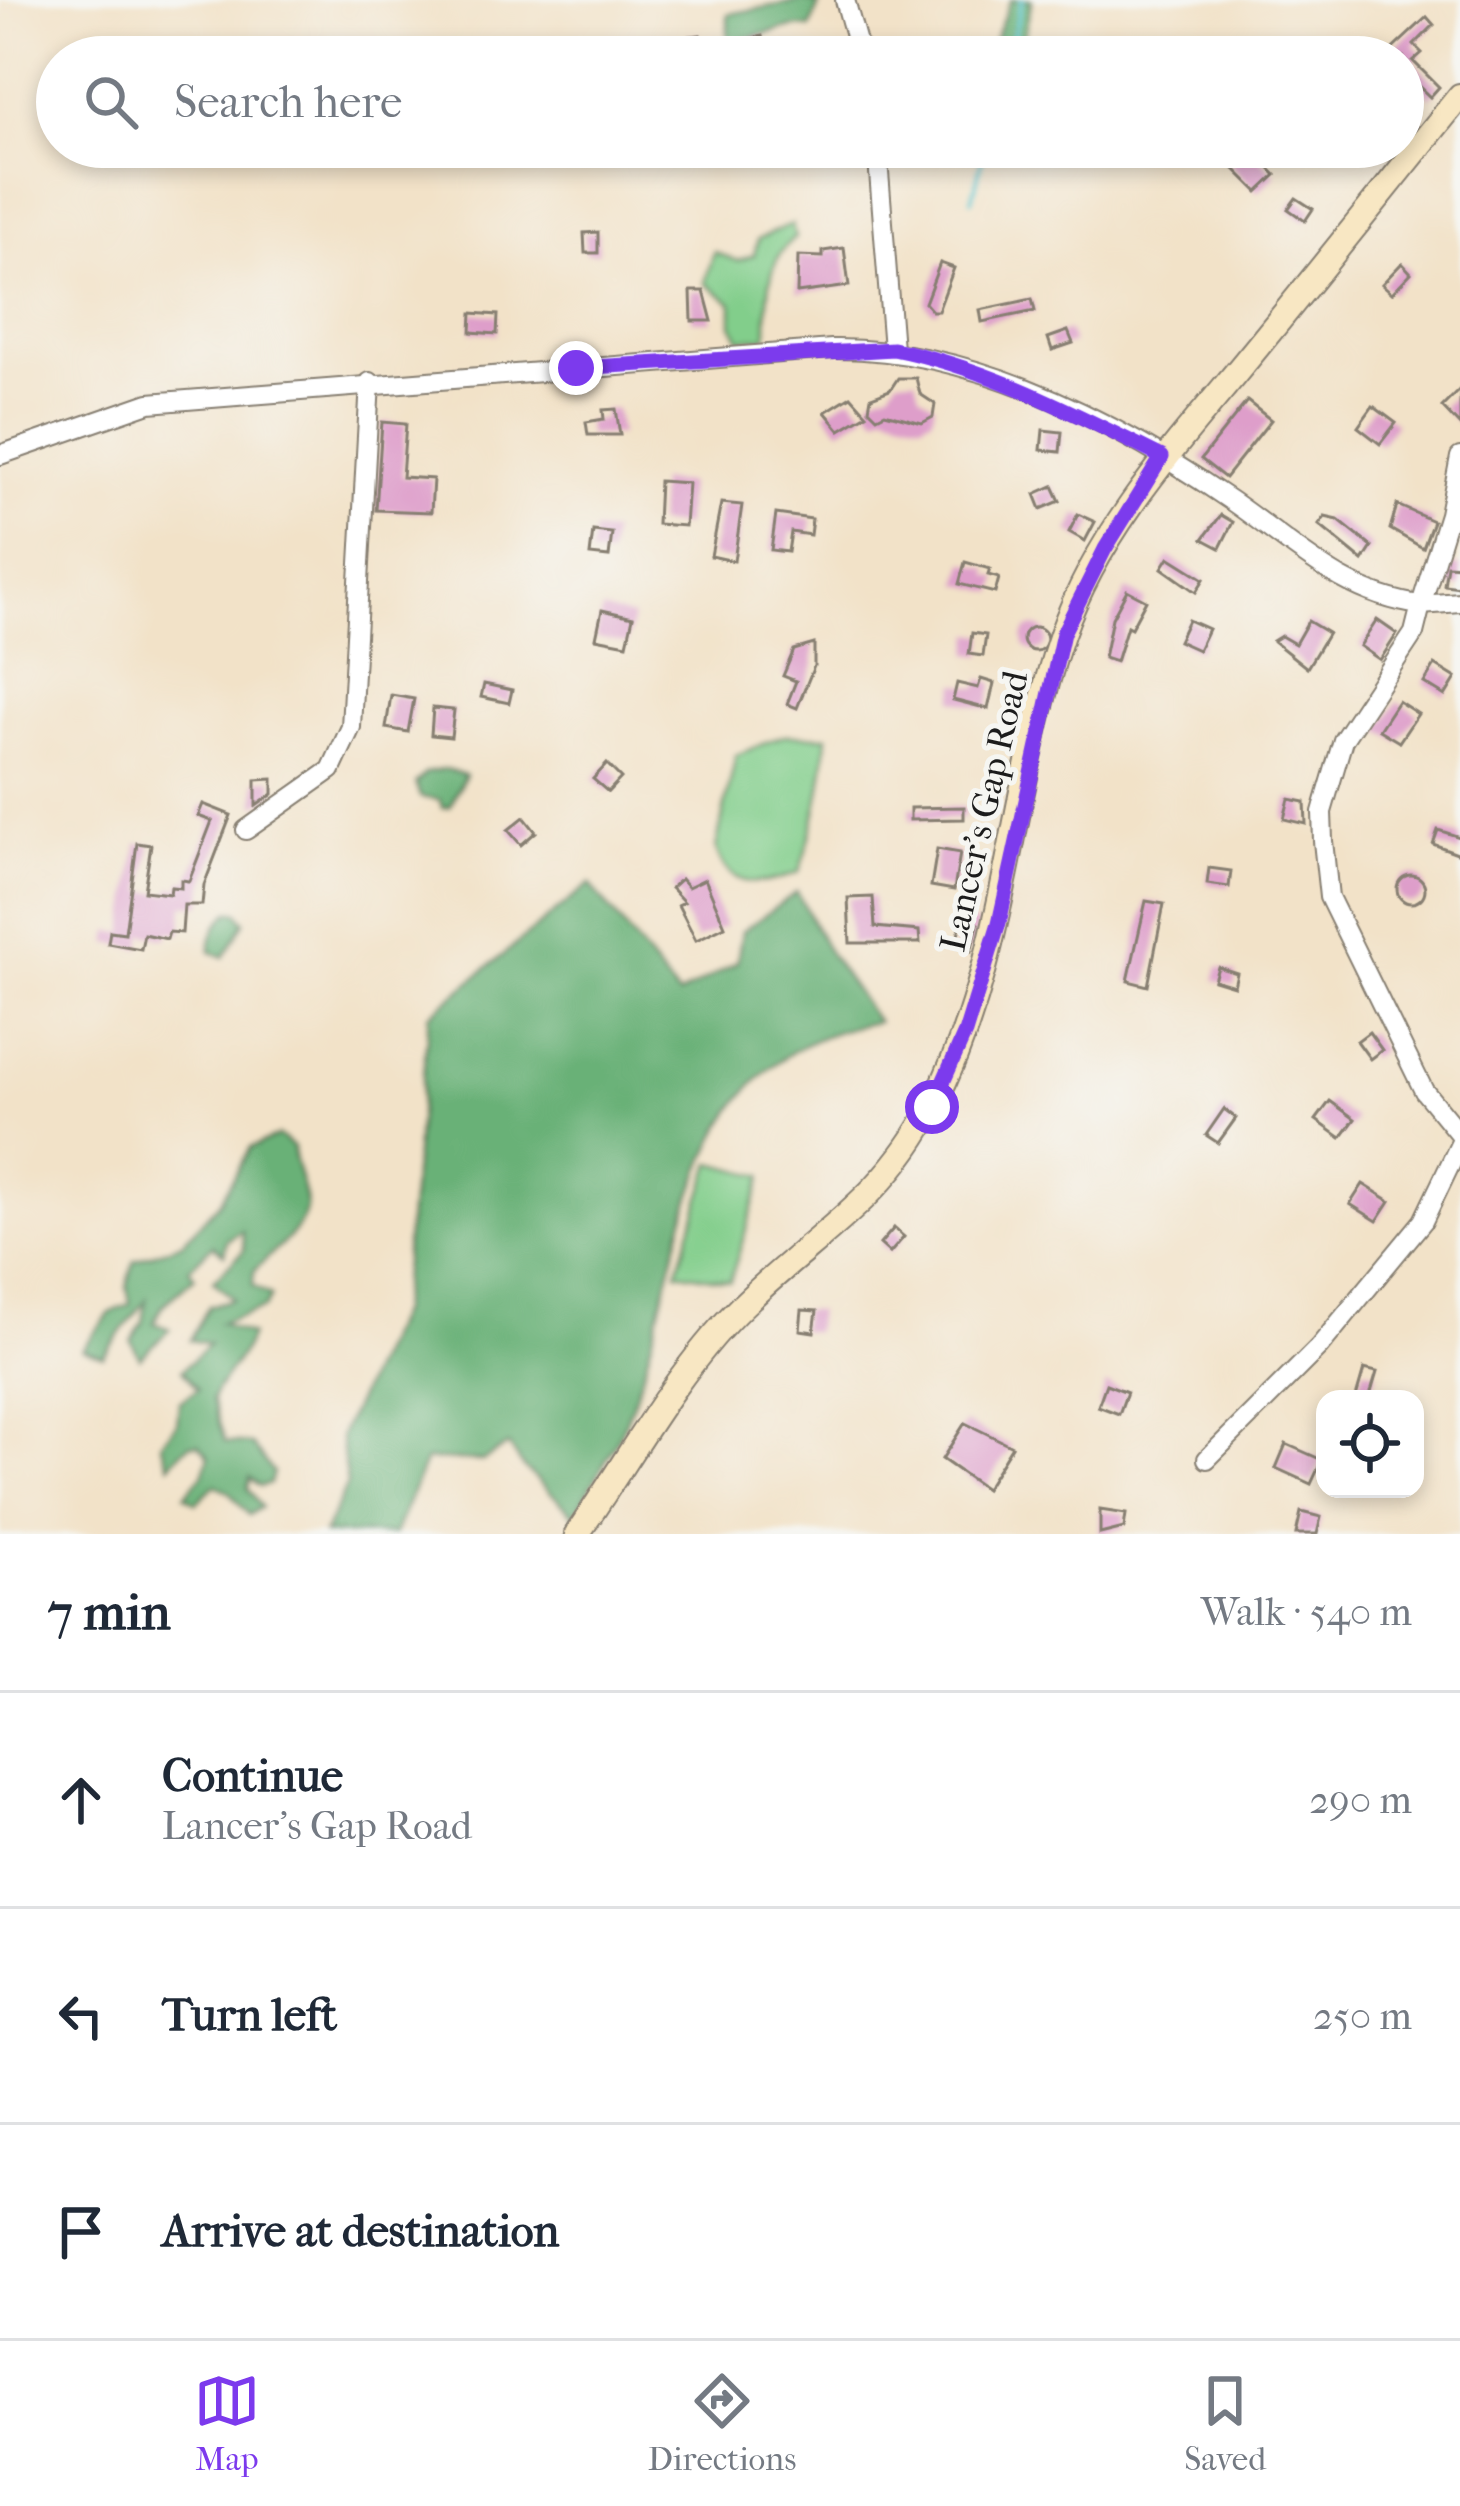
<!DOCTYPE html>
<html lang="en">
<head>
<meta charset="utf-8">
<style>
	:root { --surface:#fff; --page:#f2f2f3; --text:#1f2937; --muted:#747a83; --line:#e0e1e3; --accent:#7c3aed }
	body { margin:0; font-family:"IM FELL French Canon",serif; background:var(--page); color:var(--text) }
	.controls { position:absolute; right:36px; bottom:36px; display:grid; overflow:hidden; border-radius:24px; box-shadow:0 6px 18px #0003 }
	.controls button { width:108px; height:108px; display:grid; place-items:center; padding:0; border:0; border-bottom:3px solid var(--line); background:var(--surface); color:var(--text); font:60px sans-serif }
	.stop { position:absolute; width:36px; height:36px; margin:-27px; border:9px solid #7c3aed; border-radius:50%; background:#fff }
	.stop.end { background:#7c3aed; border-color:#fff; box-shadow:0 3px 12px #0008 }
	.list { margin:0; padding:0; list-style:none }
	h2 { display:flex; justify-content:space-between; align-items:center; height:156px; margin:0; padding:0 48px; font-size:51px }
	h2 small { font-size:39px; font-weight:400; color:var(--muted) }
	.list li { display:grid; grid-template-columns:78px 1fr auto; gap:36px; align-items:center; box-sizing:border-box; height:216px; padding:0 48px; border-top:3px solid var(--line) }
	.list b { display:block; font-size:45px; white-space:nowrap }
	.list p { margin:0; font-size:39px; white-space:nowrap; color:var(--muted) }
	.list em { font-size:39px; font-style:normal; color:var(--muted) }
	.icon { flex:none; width:66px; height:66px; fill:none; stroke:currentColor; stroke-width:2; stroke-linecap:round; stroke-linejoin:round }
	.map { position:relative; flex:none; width:1460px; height:1534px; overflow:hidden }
	.search { position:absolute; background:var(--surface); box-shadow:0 6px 18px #0003; left:36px; right:36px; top:36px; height:132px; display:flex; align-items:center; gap:30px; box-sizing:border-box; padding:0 42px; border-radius:66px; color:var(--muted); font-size:45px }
	.sheet { height:804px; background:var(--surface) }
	nav { display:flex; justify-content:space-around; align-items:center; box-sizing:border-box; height:168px; border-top:3px solid var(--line); background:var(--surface); font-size:33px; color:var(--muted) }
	nav a { display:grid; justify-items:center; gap:6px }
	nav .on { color:var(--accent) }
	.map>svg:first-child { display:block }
	.green { fill:#82ce8b; stroke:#4f7554; stroke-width:3 }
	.forest { fill:#69b177; stroke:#42664a; stroke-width:3 }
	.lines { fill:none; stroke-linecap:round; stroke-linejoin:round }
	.stream { stroke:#59c6ce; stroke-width:4.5 }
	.building { fill:#de9eca }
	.minor-casing { stroke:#877f72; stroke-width:22 }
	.secondary-casing { stroke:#877f72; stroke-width:28 }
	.minor { stroke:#fff; stroke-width:18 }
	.secondary { stroke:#f8e7c3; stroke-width:24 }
	.route { stroke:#7c3aed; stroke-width:15 }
	.labels { text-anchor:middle; stroke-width:10; stroke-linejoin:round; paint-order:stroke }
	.street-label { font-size:36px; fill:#1c1c1c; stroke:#f6f6f2 }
</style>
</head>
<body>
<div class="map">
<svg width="1460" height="1534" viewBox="0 0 1460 1534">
	<rect width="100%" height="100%" fill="#f6f6f2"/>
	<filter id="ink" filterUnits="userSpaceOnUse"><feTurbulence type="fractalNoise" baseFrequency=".00833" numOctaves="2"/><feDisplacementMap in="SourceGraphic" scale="24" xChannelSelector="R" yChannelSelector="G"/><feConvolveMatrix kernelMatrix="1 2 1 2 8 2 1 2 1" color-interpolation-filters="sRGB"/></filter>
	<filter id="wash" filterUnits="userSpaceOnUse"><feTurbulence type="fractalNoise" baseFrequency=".004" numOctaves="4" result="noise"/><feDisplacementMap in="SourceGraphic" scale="48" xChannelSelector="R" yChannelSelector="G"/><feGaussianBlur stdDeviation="2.7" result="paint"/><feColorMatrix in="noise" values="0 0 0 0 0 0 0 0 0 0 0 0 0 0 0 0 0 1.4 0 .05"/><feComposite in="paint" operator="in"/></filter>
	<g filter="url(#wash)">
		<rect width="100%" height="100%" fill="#f2e2c8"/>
		<!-- green -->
		<g class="green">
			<path d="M792 224 795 238C766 256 767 306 767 337L740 339 732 324V303L705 283 714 252 738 261 754 255 758 239Z"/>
			<path d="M785 735 827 736C824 784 815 826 799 872 766 886 728 893 716 848L736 755Z"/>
			<polygon points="712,1163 763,1176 730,1281 677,1272"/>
		</g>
		<!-- forest -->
		<g class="forest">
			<path d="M805 0 819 5 810 28C779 25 758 39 728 41V14Z"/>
			<polygon points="1011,0 1032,0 1019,57 993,57 993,43"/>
			<polygon points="446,769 465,775 450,807 442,808 440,800 420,797 416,783 426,773"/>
			<path d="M590 884 678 996 737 962 742 931 797 892 827 950 877 1022C679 1053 687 1259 630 1410 617 1446 593 1481 575 1515L524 1468 508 1445 483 1461 426 1460 394 1534H324L347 1484 340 1436 399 1311 429 1015Z"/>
			<path d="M229 912H238L245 922 224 957 211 952C209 934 218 923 229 912Z"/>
			<path d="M278 1136 293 1147C294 1167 304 1184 306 1204 309 1226 270 1254 254 1271L253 1286 271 1296 265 1308 220 1323 250 1335C242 1360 223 1375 212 1399L225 1442 251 1444 273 1472 270 1484 260 1486 250 1478 248 1488 261 1507 249 1515 228 1491 215 1485 196 1503 185 1495 203 1474 209 1456 199 1444H190L169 1465 161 1443 177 1423 179 1402 198 1389 182 1370 209 1344 190 1340 209 1306 233 1299 213 1281 244 1250 242 1231 227 1240 224 1254 213 1245 189 1269 195 1277 162 1306 154 1323 170 1329 140 1358 131 1341 143 1322 146 1300 103 1356 82 1349 110 1313 130 1304 127 1287 134 1261 182 1243 220 1201 250 1148Z"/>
		</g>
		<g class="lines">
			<!-- stream -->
			<g class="stream">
				<polyline points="1008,57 1022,0"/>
				<polyline points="972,200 985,147"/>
			</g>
		</g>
		<g id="blocks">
			<!-- building -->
			<g class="building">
				<polygon points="1427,17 1434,25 1414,45 1422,53 1413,61 1439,87 1430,97 1403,71 1403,57 1384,57"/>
				<polygon points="700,35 701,50 674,52 673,38"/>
				<polygon points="762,36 766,54 747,57 743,40"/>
				<polygon points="1249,147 1276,175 1258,192 1230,164"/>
				<polygon points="1296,198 1313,209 1305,221 1288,209"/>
				<polygon points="598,232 598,253 585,253 584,233"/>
				<polygon points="844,248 849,286 797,293 798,256 823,257 823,251"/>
				<polygon points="940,263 954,268 938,311 932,311 925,303"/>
				<polygon points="1402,263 1411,273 1392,293 1382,284"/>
				<polygon points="691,291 704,291 712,321 692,321"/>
				<polygon points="1032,299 1035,311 982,322 980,310"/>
				<polygon points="472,313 498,315 497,334 471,332"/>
				<polygon points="1068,331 1073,343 1052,350 1048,338"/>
				<polygon points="898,378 916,378 920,394 935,404 933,417 922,423 885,413 877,417 869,409 871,397 890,390"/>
				<polygon points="1460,389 1460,426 1442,407"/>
				<polygon points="851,396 867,414 840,430 825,412"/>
				<polygon points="1247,401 1271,420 1225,478 1201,459"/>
				<polygon points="1373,406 1396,423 1380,444 1358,427"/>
				<polygon points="616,409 620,435 588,435 586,422 604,419 603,410"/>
				<polygon points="382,422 406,424 402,477 433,479 431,512 376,510"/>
				<polygon points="1043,430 1062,432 1060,452 1041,450"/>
				<polygon points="659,481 688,483 685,526 657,524"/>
				<polygon points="1053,486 1060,501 1041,509 1035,494"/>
				<polygon points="721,503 742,505 734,561 711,556"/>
				<polygon points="1397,505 1433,521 1423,548 1390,529"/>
				<polygon points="776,514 812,519 810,535 791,532 788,552 771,550"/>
				<polygon points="1078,514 1095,522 1085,541 1069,532"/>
				<polygon points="1221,515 1233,522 1220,548 1203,539"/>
				<polygon points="1325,517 1338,520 1372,547 1363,561 1319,525"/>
				<polygon points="593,531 612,533 609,557 590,555"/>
				<polygon points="1169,557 1204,579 1196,592 1162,568"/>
				<polygon points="965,562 990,569 988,575 999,578 995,593 959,584"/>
				<polygon points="1447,565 1460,566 1460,587 1444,585"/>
				<polygon points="1127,590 1146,600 1131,628 1127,626 1116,662 1104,658 1112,618"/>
				<polygon points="602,610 633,617 627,644 596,638"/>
				<polygon points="1188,620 1208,629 1198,650 1178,641"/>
				<polygon points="1377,620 1397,634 1380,660 1360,646"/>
				<polygon points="1308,621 1328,633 1307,668 1273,641 1281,636 1295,644"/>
				<circle cx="1035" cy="639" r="12"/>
				<polygon points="972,633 986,635 983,656 969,654"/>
				<polygon points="814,644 814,666 797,708 787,704 796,681 783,676 794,650"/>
				<polygon points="1435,665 1456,678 1445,696 1424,683"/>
				<polygon points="981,679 994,683 988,709 953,700 957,683 978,688"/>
				<polygon points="484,684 512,690 509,703 481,697"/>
				<polygon points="391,695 414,699 408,732 386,728"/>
				<polygon points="1398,701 1418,714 1399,742 1379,730"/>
				<polygon points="433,708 454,710 451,737 431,735"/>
				<polygon points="607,764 621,778 608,792 593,779"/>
				<polygon points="273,779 273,794 256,806 256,780"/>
				<polygon points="1289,799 1305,802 1306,824 1284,819"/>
				<polygon points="203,804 231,815 204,885 202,905 184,905 182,933 169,932 167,939 144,934 141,949 108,943 110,931 125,933 137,843 151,845 144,891 170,894 171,887 181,888 181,880 189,881 212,821 198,816"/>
				<polygon points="964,807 964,819 910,820 910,808"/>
				<polygon points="524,817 536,832 521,845 508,830"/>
				<polygon points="1438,830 1460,837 1460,854 1433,844"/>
				<polygon points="937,849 960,853 954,890 931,886"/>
				<polygon points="1209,868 1231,871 1229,887 1207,884"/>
				<circle cx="1411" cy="889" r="14"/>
				<polygon points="681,879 688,887 705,879 725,926 696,940 678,905 684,902 671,888"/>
				<polygon points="873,897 875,927 919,931 920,943 850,943 848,898"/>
				<polygon points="1146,901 1164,904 1148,986 1128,981"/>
				<polygon points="962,919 978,924 971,951 955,946"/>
				<polygon points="1218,967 1237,973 1234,986 1214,980"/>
				<polygon points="1369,1032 1382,1050 1370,1059 1357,1041"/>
				<polygon points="1330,1101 1355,1119 1341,1138 1316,1120"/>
				<polygon points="1224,1109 1236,1118 1218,1143 1206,1135"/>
				<polygon points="1363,1184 1390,1201 1377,1221 1350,1204"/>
				<polygon points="894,1228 904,1237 890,1253 880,1244"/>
				<polygon points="802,1310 817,1311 814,1332 800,1330"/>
				<polygon points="1364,1369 1377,1372 1369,1399 1356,1397"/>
				<polygon points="1106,1384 1127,1392 1119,1414 1098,1406"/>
				<polygon points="965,1423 1012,1446 985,1489 942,1459"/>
				<polygon points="1286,1444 1322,1460 1311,1484 1276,1468"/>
				<polygon points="1100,1510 1126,1514 1124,1528 1100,1534"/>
				<polygon points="1301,1512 1321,1517 1317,1534 1296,1534"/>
			</g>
		</g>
	</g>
	<g filter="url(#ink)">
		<use href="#blocks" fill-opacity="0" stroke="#877f72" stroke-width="3"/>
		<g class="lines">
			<!-- minor casing -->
			<g class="minor-casing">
				<g id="minor">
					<polyline points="845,0 861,57"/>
					<polyline points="877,147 893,349"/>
					<path d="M0 455 149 403 832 349C973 347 1115 421 1230 500 1293 543 1342 595 1421 605L1414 633 1343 740 1322 812 1323 841 1329 897 1424 1091 1460 1135"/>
					<polyline points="1460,457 1449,514 1421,605 1460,602"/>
					<polyline points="246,830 331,770 351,727 370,382"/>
					<polyline points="1207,1459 1319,1347 1423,1221 1460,1144"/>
				</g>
			</g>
			<!-- secondary casing -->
			<g class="secondary-casing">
				<path id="secondary" d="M577 1534C626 1463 675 1374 735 1313 807 1239 883 1204 933 1105 1009 956 1009 789 1062 634 1095 540 1163 460 1226 385 1305 290 1382 192 1460 96"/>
			</g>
			<!-- minor -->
			<use href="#minor" class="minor"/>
			<!-- secondary -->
			<use href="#secondary" class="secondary"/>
		</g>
	</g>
	<g class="lines" filter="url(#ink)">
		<!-- route -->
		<path class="route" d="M576 368 893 349C990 368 1075 414 1162 457L1105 549 1063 633 999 923 965 1033 932 1107"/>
	</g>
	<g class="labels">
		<!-- street labels -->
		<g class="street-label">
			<text transform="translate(983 811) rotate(-77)" y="13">Lancer's Gap Road</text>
		</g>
	</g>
</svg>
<div class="controls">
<button><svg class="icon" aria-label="locate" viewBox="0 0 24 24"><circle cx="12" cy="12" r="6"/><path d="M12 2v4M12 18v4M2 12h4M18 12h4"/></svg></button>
</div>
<div class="stop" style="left:932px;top:1107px"></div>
<div class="stop end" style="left:576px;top:368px"></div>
<div class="search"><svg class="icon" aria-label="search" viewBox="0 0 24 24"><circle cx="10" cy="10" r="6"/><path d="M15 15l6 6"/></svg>Search here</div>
</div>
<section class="sheet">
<h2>7 min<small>Walk · 540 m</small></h2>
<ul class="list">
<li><svg class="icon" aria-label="ahead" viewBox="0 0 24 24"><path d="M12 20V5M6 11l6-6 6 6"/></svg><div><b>Continue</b><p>Lancer's Gap Road</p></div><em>290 m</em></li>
<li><svg class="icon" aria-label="left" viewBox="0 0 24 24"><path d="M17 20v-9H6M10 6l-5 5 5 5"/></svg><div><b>Turn left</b></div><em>250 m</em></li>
<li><svg class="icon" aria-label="arrive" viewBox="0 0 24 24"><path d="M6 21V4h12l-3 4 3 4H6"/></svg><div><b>Arrive at destination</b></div></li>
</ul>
</section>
<nav>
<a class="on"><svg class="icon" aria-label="map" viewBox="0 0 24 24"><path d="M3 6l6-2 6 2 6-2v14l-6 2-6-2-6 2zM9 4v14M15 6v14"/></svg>Map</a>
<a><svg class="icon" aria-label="directions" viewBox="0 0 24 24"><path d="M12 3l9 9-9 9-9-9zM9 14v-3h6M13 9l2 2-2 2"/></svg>Directions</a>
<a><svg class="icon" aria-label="saved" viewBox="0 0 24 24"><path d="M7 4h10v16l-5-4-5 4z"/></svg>Saved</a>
</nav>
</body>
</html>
